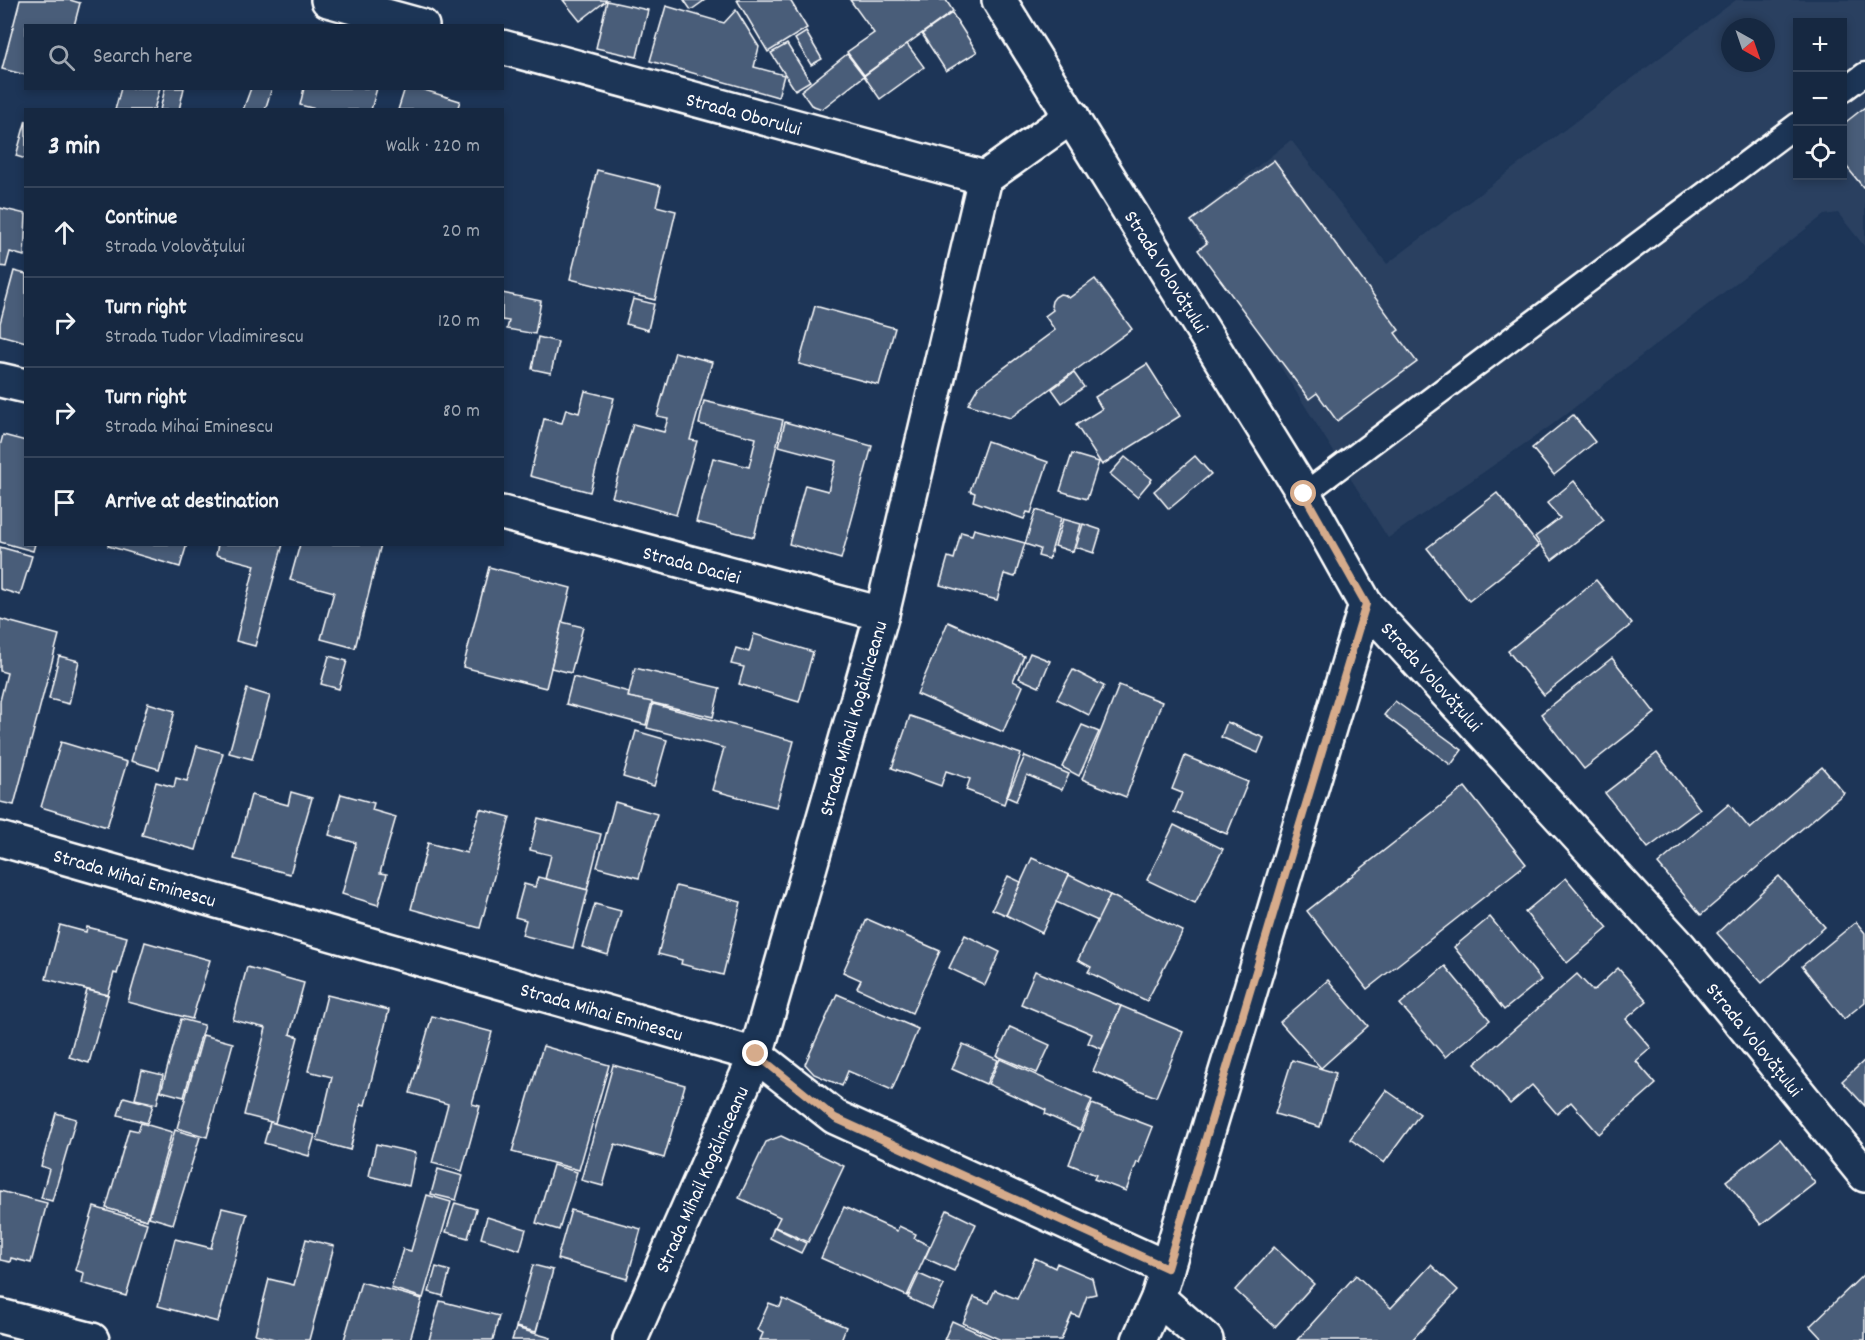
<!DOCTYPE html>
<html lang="en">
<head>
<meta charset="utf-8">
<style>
	:root { --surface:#162841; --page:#1f3048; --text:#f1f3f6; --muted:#9ea6b1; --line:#35445a }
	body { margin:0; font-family:Dekko,sans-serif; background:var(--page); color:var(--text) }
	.controls { position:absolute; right:18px; top:18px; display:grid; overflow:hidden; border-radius:0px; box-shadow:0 3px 9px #0003 }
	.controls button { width:54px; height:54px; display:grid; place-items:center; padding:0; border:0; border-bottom:2px solid var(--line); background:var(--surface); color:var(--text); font:30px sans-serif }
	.compass { position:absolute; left:1721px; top:18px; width:54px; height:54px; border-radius:50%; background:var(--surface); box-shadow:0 3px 9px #0003; rotate:140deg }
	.stop { position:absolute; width:18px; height:18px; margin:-14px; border:4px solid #d6ab8b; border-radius:50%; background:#fff }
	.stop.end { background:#d6ab8b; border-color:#fff; box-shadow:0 2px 6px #0008 }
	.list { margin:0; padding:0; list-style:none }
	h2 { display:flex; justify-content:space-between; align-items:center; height:78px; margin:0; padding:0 24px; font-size:26px }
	h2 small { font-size:20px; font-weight:400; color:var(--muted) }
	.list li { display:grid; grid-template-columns:39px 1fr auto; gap:18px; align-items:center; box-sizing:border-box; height:90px; padding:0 24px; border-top:2px solid var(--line) }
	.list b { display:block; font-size:22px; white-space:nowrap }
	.list p { margin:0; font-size:20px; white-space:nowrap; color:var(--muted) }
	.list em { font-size:20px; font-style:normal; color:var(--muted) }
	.icon { flex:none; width:33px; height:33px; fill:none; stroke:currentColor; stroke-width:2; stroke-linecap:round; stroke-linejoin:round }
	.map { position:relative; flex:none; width:1865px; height:1340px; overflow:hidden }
	.search { position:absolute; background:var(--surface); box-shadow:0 3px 9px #0003; left:24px; top:24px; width:480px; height:66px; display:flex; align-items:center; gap:15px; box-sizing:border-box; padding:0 21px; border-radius:0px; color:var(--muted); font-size:22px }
	.panel { position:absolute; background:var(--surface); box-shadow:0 3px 9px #0003; left:24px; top:108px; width:480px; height:438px; border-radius:0px }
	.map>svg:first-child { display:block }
	.built { fill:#2a4161; fill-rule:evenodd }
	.building { fill:#4a5d79; stroke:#fff; stroke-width:1.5 }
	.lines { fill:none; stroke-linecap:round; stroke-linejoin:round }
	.service-casing { stroke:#fff; stroke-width:27 }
	.minor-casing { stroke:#fff; stroke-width:38 }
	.tertiary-casing { stroke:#fff; stroke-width:38 }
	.secondary-casing { stroke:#fff; stroke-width:38 }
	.service { stroke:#1d3557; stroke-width:22 }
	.minor { stroke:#1d3557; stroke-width:33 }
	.tertiary { stroke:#1d3557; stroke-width:33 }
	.secondary { stroke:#1d3557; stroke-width:33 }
	.route { stroke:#d6ab8b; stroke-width:8 }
	.labels { text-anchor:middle; stroke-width:4.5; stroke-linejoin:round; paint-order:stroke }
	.street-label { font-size:20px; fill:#fff; stroke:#1d3557 }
</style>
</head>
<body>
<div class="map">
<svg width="1865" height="1340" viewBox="0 0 1865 1340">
	<rect width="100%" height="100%" fill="#1d3557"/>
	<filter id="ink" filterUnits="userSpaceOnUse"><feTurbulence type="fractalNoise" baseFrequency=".0167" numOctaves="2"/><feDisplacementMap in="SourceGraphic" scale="12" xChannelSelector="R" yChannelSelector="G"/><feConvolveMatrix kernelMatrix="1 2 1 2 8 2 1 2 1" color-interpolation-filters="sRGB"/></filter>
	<g filter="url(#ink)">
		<!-- built -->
		<path class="built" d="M1736 0H1865V247L1838 213 1824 215 1549 427 1388 538 1189 221 1291 140 1387 264ZM1798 22H1842V176H1798ZM1730 27H1766V63H1730Z"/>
		<!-- building -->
		<g class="building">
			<polygon points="20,0 70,0 80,3 74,26 26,26 26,75 2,69"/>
			<polygon points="563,0 607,0 580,21"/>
			<polygon points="684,0 705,0 691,10"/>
			<polygon points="737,0 790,0 807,28 768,52"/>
			<polygon points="850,0 946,0 953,11 864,75 847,52 874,33"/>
			<polygon points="607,1 648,10 637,57 596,48"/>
			<polygon points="666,6 724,23 736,10 759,47 754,67 784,75 778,97 650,61"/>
			<polygon points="952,13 977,52 946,71 922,34"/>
			<polygon points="806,32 822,59 811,65 795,39"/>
			<polygon points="787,44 810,81 795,90 771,53"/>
			<polygon points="907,44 924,67 880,99 864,76"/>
			<polygon points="847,54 864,76 822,109 811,105 801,91"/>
			<polygon points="121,88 160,88 154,110 115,110"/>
			<polygon points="165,88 184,88 179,110 160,110"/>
			<polygon points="251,88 272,88 265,110 243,110"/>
			<polygon points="304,88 377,88 371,110 319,110 300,105"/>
			<polygon points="405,88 418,88 460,101 457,110 398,110"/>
			<polygon points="1865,107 1865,186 1863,187 1842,161 1842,125"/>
			<polygon points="26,120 26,159 16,156"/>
			<polygon points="1274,160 1399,330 1395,333 1417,362 1337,421 1317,393 1309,399 1198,250 1207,243 1191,221"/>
			<polygon points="597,170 661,186 656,206 676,211 655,300 570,279"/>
			<polygon points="0,208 26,214 24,256 10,252 6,267 0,266"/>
			<polygon points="14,271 26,274 26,342 0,335 0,323"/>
			<polygon points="1095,279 1132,329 1010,418 968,404 978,387 1055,330 1045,316 1053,310 1051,306 1052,301 1055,297 1060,294 1065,295 1069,298"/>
			<polygon points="502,293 541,301 535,334 507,329 509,321 502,320"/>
			<polygon points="633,299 654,304 648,330 626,324"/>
			<polygon points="815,306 895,328 879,385 799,364"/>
			<polygon points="538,337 558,342 551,373 532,369"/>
			<polygon points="675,352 712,362 690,440 697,441 676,515 612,497 633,424 664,432 668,418 657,416"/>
			<polygon points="1147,364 1180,416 1102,465 1076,425 1102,409 1095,397"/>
			<polygon points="1074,373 1084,387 1062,403 1052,389"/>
			<polygon points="585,391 614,398 590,492 530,476 544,419 562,423 566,409 579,413"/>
			<polygon points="704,401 783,420 754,537 696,522 713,458 749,467 756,438 699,424"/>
			<polygon points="1573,415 1595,442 1554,475 1532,448"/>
			<polygon points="785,422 872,446 841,559 789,544 805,485 828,491 836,461 779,446"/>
			<polygon points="3,435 26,441 26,544 35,544 33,551 0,542 0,446"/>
			<polygon points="987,441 1048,462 1031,513 1027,512 1024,519 973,501 975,493 970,491"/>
			<polygon points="1072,454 1099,462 1087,499 1060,491"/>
			<polygon points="1195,456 1211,474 1169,509 1154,491"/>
			<polygon points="1125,457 1152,479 1137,497 1110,474"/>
			<polygon points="1574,481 1604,520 1552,560 1535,537 1560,518 1547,503"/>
			<polygon points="1497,493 1539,546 1469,601 1427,548"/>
			<polygon points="1036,510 1061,518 1049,559 1038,556 1040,549 1025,544"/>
			<polygon points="1063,519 1081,524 1073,552 1055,546"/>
			<polygon points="1083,524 1101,530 1094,553 1076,547"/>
			<polygon points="974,529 1025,543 1015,577 1004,574 997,600 940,585 948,557 954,559 961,532 972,535"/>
			<polygon points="108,544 187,544 180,567 108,546"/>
			<polygon points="218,544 283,544 255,646 236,641 255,565 216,555"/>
			<polygon points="300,544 381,544 355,648 321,639 334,592 290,580"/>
			<polygon points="0,547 32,556 20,595 0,589"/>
			<polygon points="489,567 571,588 546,688 463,667"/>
			<polygon points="1596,580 1632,624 1544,695 1508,651"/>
			<polygon points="0,619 59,635 14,805 0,802 0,701 7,673 0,671"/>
			<polygon points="562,622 583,627 571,673 551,668"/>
			<polygon points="948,622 1024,656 1013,681 1023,686 1003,732 917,694"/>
			<polygon points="754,634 813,652 799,702 739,684 744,667 731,664 736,648 749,652"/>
			<polygon points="1030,653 1050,661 1039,687 1019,678"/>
			<polygon points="59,656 79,661 69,704 49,699"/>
			<polygon points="329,656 347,661 339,689 321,684"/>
			<polygon points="1612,658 1655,713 1584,769 1541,714"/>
			<polygon points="635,668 720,688 713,717 628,697"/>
			<polygon points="1073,670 1104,686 1089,715 1057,699"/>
			<polygon points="573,677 629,692 628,697 652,702 646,725 566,704"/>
			<polygon points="1119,685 1162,702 1126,797 1082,779"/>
			<polygon points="247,689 270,696 252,759 229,753"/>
			<polygon points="1395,701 1462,750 1451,765 1384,715"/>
			<polygon points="148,703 175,711 159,769 131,761"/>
			<polygon points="653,704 794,741 776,807 712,790 724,748 647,728"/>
			<polygon points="910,716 1021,754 1004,804 966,790 970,779 946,771 941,786 892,768"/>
			<polygon points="1227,722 1264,738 1258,753 1221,737"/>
			<polygon points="1082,725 1099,732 1079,776 1062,767"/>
			<polygon points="636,731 667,740 654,786 623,777"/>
			<polygon points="61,742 127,762 107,827 41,807"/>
			<polygon points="197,746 223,753 196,850 142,835 156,782 174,787 176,778 187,781"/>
			<polygon points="1657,753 1700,809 1648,848 1605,793"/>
			<polygon points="1025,756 1069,774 1062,790 1027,775 1016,801 1007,797"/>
			<polygon points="1185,756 1248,782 1227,834 1174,812 1182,793 1172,789"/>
			<polygon points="1822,767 1844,793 1701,915 1658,864 1729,804 1750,829"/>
			<polygon points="1465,787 1526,864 1367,989 1307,911"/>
			<polygon points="291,792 312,798 290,874 234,859 251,795 288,805"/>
			<polygon points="341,794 374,803 372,810 396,817 380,873 387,874 378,905 342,894 356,843 329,835"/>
			<polygon points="615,802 657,814 639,878 597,867"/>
			<polygon points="480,809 510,817 480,928 411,909 428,843 467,853"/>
			<polygon points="538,818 601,834 587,890 545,879 551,855 530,850"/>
			<polygon points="1174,825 1223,849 1195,903 1147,880"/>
			<polygon points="1032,858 1069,875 1042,933 1006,915"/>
			<polygon points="1069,875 1110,895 1098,921 1056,902"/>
			<polygon points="1008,876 1021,882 1006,915 992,909"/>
			<polygon points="1779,876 1825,927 1762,983 1717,933"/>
			<polygon points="538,877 588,890 573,948 522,935 526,920 515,917 524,884 535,887"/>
			<polygon points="1566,878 1608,928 1567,963 1525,912"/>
			<polygon points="676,886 741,902 723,975 681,964 682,960 658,954"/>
			<polygon points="1110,895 1183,931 1147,1001 1088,972 1091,967 1078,960"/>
			<polygon points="595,904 621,911 608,955 582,947"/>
			<polygon points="1490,917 1541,980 1504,1010 1454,947"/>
			<polygon points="867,919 940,951 912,1013 857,988 861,980 843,972"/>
			<polygon points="1856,922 1865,933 1865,1002 1844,1019 1802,966"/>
			<polygon points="60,925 86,932 87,927 127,937 117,974 114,973 108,995 46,979"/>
			<polygon points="965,935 1000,952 985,985 949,968"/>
			<polygon points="145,942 210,960 192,1019 128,1002"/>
			<polygon points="1445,966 1490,1020 1445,1057 1400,1004"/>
			<polygon points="247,967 304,983 290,1034 298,1037 275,1123 244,1115 266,1028 233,1020"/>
			<polygon points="1618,968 1647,1001 1626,1019 1651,1048 1636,1061 1656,1084 1599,1134 1571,1102 1557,1114 1532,1085 1510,1104 1475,1064 1577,974 1593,991"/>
			<polygon points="1035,971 1121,1006 1102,1049 1088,1043 1092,1034 1021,1004"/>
			<polygon points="1328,980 1368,1026 1321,1068 1280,1022"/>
			<polygon points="87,990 108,995 89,1063 69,1057"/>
			<polygon points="837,994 918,1029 892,1090 848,1071 842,1086 814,1074 805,1064"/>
			<polygon points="327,995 389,1010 365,1105 361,1104 350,1150 317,1141 332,1077 308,1071"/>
			<polygon points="1121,1006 1183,1032 1156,1097 1093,1071"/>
			<polygon points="432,1016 492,1032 472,1104 480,1106 462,1171 432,1163 448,1104 410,1093"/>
			<polygon points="181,1019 204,1025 184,1097 161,1091"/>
			<polygon points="1010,1027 1050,1045 1037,1073 997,1056"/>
			<polygon points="203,1035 233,1043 207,1137 177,1128"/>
			<polygon points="963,1044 998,1060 986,1084 952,1069"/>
			<polygon points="543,1046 609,1065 579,1170 512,1152"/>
			<polygon points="1000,1059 1092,1100 1080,1130 1045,1114 1046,1110 988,1084"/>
			<polygon points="1292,1060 1336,1073 1320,1127 1275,1114"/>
			<polygon points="1865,1060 1865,1106 1842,1081"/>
			<polygon points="613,1065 685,1085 664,1158 615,1144 603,1186 581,1180"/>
			<polygon points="142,1070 163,1075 157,1104 135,1099"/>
			<polygon points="1386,1090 1420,1114 1384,1163 1350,1139"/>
			<polygon points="124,1097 153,1105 147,1123 118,1115"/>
			<polygon points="1092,1104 1153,1127 1139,1163 1137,1162 1126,1191 1094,1179 1096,1175 1069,1164"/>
			<polygon points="56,1113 76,1119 52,1201 41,1198 49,1169 41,1166"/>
			<polygon points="270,1122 315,1135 309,1156 264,1143"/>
			<polygon points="141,1123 172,1132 147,1220 106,1208 129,1129 138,1131"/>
			<polygon points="175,1130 200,1137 173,1224 149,1217"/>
			<polygon points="781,1136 844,1166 808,1242 775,1227 780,1217 739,1198 766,1142"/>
			<polygon points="1780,1139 1815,1183 1761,1225 1726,1181"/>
			<polygon points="376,1144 416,1153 409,1186 369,1176"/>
			<polygon points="553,1165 577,1172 559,1230 536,1223"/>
			<polygon points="438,1169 463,1176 456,1200 431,1194"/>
			<polygon points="0,1191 47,1203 31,1263 11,1258 10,1262 0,1260"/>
			<polygon points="427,1195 451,1202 423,1298 391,1288 403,1249 411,1251"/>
			<polygon points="455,1203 476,1209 468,1238 446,1232"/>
			<polygon points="94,1207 147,1223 126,1296 82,1283 84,1273 75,1270"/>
			<polygon points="844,1207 897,1231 899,1226 916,1234 914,1238 930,1246 907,1296 821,1258"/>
			<polygon points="222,1208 247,1214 218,1322 158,1306 175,1239 211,1248"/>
			<polygon points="571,1210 641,1229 627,1279 557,1259"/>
			<polygon points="947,1210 976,1224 954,1271 925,1258"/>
			<polygon points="487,1217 526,1229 520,1250 481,1238"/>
			<polygon points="774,1227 806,1243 801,1253 770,1238"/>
			<polygon points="306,1239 334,1246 309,1340 278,1340 255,1334 269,1279 294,1285"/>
			<polygon points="1274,1247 1314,1284 1275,1327 1235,1290"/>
			<polygon points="1035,1258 1055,1268 1057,1263 1092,1278 1096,1294 1087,1296 1079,1317 1072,1314 1061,1340 1001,1340 963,1323 974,1297 989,1303 995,1290 1017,1299"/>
			<polygon points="533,1265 553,1270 536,1332 516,1327"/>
			<polygon points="1431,1265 1458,1290 1412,1340 1297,1340 1356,1275 1391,1308"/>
			<polygon points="436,1267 450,1271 443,1296 429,1292"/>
			<polygon points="1865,1273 1865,1340 1823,1340 1810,1326"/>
			<polygon points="919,1274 944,1285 932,1309 908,1298"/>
			<polygon points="361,1282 422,1299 410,1340 344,1340"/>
			<polygon points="783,1299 846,1327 841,1340 760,1340 763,1333 757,1330 769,1303 780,1307"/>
			<polygon points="440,1301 499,1316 493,1340 429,1340"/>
			<polygon points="952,1321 990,1338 989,1340 944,1340"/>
			<polygon points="516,1328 551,1338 550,1340 512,1340"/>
		</g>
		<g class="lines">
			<!-- service casing -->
			<g class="service-casing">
				<g id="service">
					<polyline points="1842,91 1865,74"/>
					<polyline points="1304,494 1798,124"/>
				</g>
			</g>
			<!-- minor casing -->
			<g class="minor-casing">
				<g id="minor">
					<polyline points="328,0 422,26"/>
					<polyline points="502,47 985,178"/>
					<polyline points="0,380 26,386"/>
					<polyline points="502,513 882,614"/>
					<polyline points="0,839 756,1055 835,1117 1167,1268"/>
					<polyline points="1158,1298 1206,1340"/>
					<polyline points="0,1316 92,1340"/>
					<polyline points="630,1340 756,1055 882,614 985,178 1072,116"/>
				</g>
			</g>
			<!-- tertiary casing -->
			<g class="tertiary-casing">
				<polyline id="tertiary" points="1139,1340 1158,1298 1366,605"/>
			</g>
			<!-- secondary casing -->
			<g class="secondary-casing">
				<polyline id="secondary" points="999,0 1304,494 1366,605 1679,946 1865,1175"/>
			</g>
			<!-- service -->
			<use href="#service" class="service"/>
			<!-- minor -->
			<use href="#minor" class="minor"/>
			<!-- tertiary -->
			<use href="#tertiary" class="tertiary"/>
			<!-- secondary -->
			<use href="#secondary" class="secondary"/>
		</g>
	</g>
	<g class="lines" filter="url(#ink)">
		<!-- route -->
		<polyline class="route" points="756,1054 835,1118 1167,1268 1366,604 1304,494"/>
	</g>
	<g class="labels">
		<!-- street labels -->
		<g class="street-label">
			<text transform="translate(744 113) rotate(15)" y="7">Strada Oborului</text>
			<text transform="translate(1167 271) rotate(58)" y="7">Strada Volovățului</text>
			<text transform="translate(692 564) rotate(15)" y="7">Strada Daciei</text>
			<text transform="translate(1432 676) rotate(48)" y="7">Strada Volovățului</text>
			<text transform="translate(852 718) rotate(-74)" y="7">Strada Mihail Kogălniceanu</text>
			<text transform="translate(135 877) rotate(16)" y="7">Strada Mihai Eminescu</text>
			<text transform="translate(602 1011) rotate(16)" y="7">Strada Mihai Eminescu</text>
			<text transform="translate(1755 1039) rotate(51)" y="7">Strada Volovățului</text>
			<text transform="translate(701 1179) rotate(-66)" y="7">Strada Mihail Kogălniceanu</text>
		</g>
	</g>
</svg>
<div class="controls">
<button>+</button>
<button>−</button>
<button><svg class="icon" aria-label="locate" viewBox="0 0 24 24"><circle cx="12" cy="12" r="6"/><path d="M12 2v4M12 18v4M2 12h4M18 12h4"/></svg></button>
</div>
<svg class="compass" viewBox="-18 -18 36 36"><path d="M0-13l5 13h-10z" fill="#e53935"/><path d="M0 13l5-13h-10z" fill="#9ea6b1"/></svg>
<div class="stop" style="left:1304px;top:494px"></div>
<div class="stop end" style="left:756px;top:1054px"></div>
<div class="search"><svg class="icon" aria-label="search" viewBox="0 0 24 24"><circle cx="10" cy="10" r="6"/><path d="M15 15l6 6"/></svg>Search here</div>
<section class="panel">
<h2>3 min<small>Walk · 220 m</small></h2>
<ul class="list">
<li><svg class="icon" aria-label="ahead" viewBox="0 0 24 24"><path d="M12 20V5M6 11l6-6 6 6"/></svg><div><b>Continue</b><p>Strada Volovățului</p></div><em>20 m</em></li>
<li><svg class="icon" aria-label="right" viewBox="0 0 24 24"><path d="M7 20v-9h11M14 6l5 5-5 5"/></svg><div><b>Turn right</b><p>Strada Tudor Vladimirescu</p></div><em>120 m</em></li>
<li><svg class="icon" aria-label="right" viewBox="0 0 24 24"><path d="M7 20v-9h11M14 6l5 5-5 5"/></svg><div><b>Turn right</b><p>Strada Mihai Eminescu</p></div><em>80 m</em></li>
<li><svg class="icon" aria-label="arrive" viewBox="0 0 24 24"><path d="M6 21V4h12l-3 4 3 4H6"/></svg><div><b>Arrive at destination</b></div></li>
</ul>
</section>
</div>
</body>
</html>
